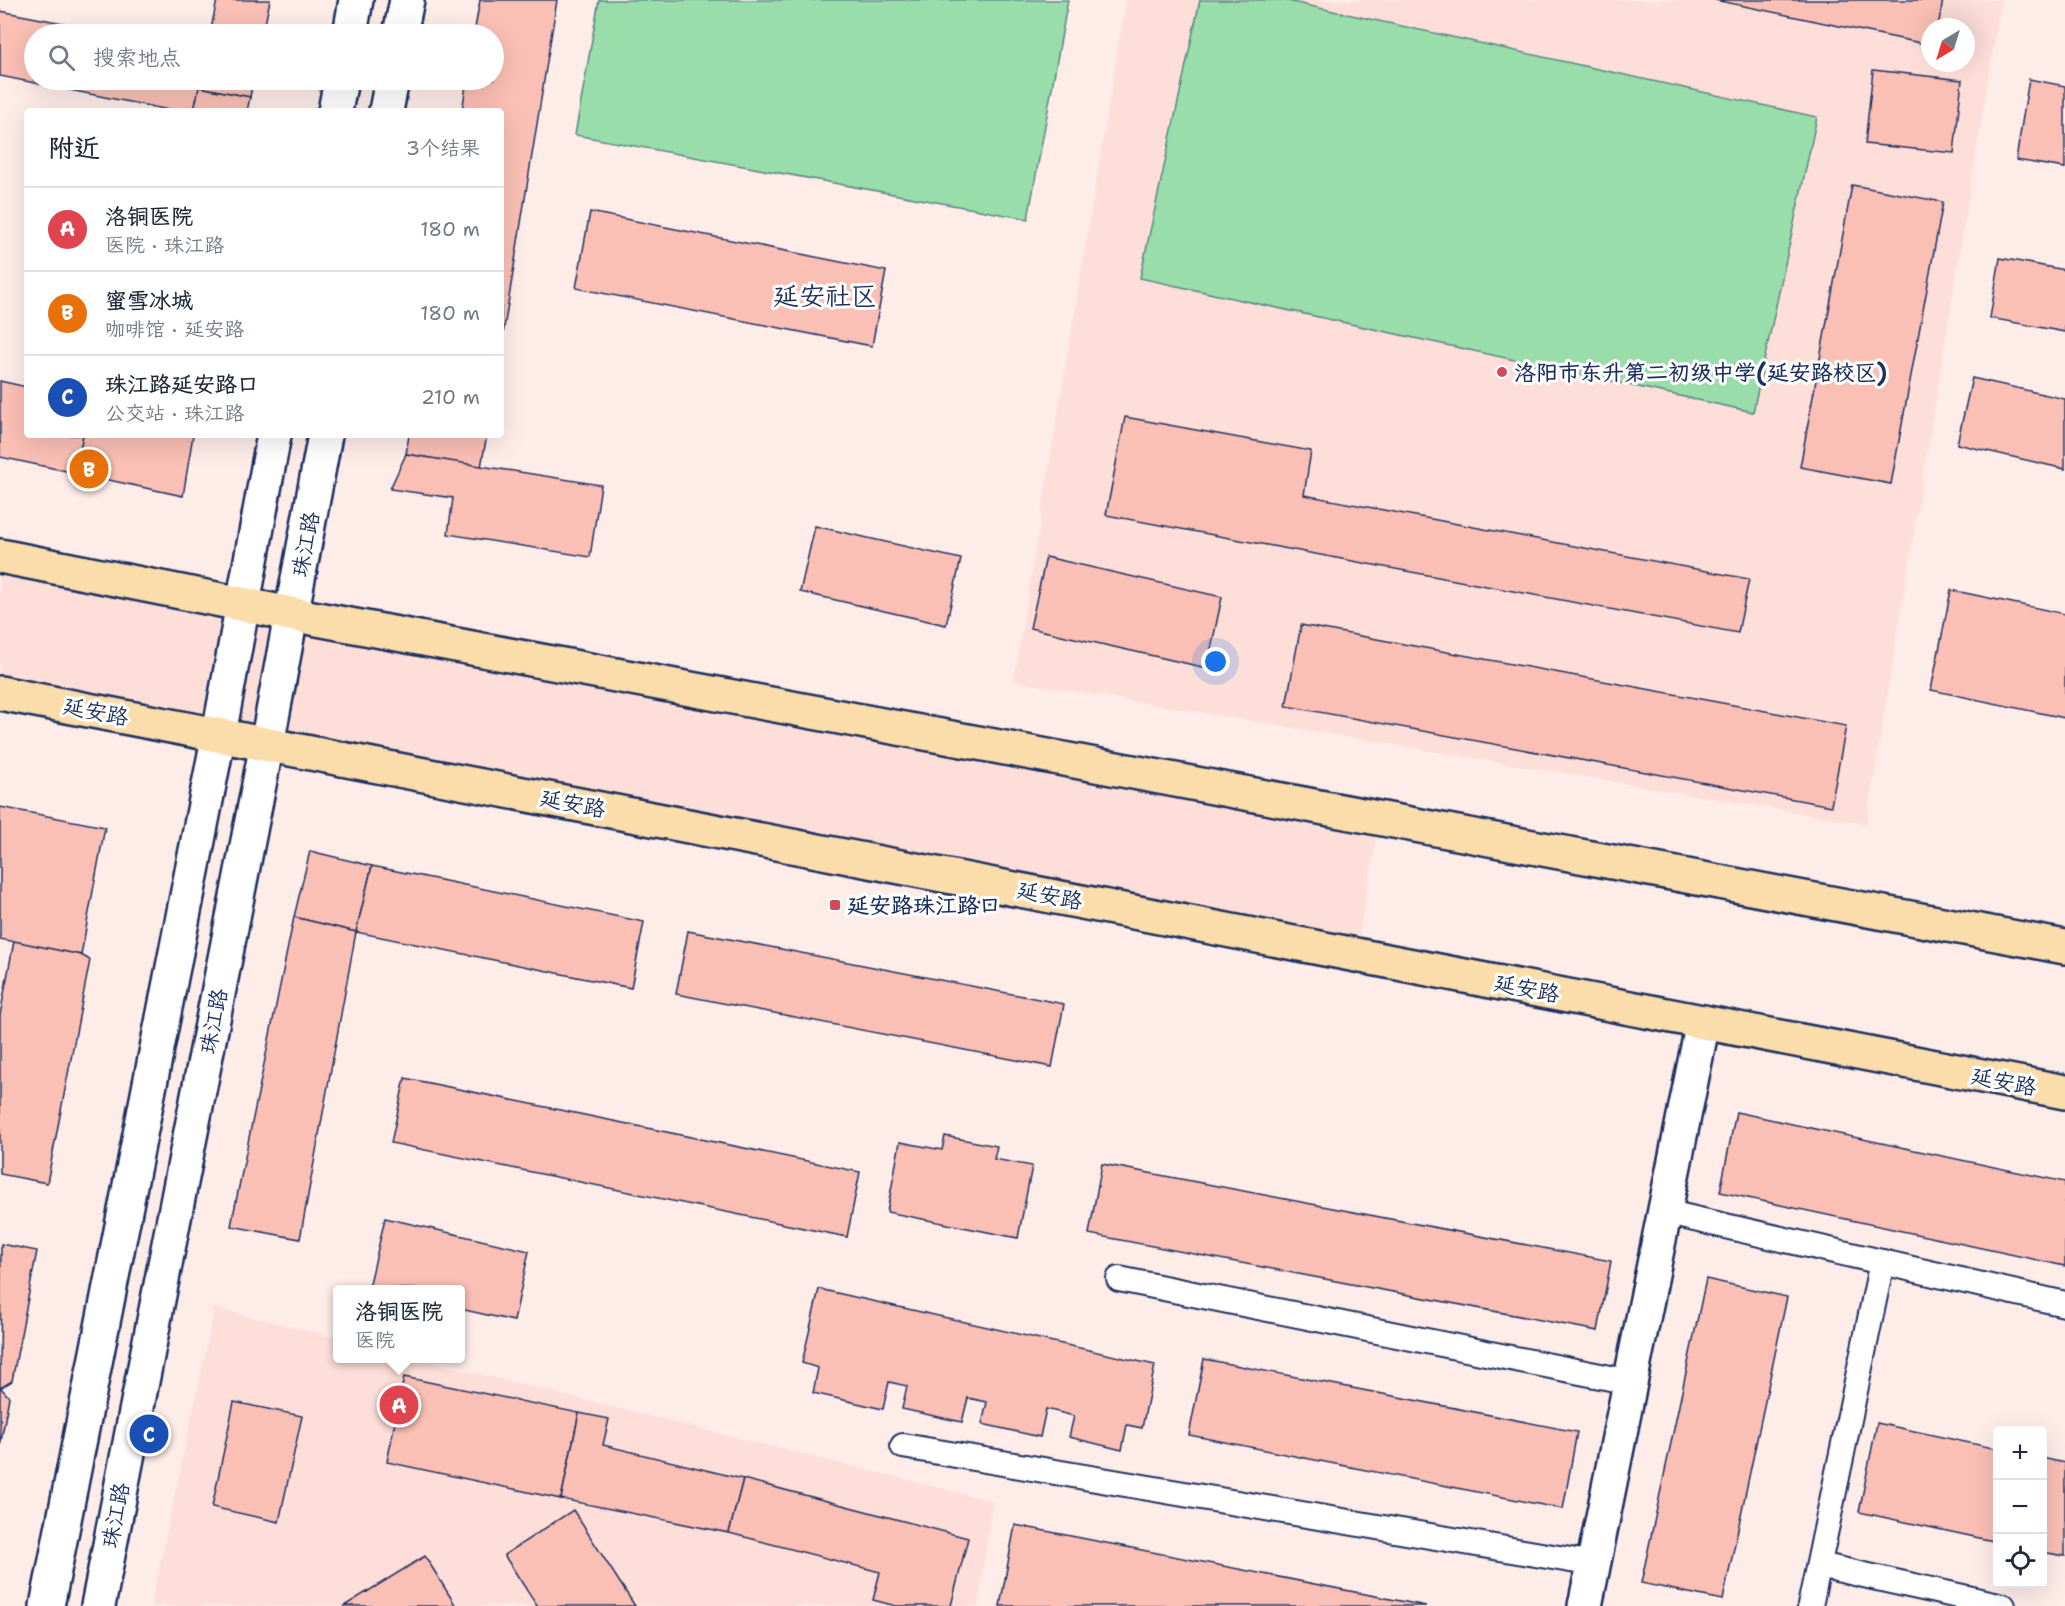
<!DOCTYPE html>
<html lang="zh">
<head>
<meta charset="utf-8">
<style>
	:root { --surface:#fff; --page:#f6f6f7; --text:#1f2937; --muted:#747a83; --line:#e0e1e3; --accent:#db2777 }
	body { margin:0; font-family:"Shantell Sans","LXGW WenKai TC",sans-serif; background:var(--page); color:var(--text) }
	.controls { position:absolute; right:18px; bottom:18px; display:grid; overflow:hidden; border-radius:6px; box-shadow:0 6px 24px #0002 }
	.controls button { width:54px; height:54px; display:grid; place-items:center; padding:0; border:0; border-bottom:2px solid var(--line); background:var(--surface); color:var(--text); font:30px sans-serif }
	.compass { position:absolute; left:1921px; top:18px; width:54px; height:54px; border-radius:50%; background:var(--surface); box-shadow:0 6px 24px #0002; rotate:218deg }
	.you { position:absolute; left:1216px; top:662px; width:21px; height:21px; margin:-15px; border:4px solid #fff; border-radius:50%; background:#1a73e8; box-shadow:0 0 0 9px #1a73e833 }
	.badge { display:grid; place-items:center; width:39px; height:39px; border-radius:50%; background:var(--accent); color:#fff; font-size:20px; font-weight:700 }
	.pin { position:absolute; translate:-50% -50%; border:3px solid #fff; box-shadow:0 2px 6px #0006 }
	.popup { position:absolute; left:333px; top:1285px; width:132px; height:78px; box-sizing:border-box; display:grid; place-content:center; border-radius:6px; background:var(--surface); filter:drop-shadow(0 2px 4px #0005); font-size:20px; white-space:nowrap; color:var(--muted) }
	.popup b { font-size:22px; color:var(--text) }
	.popup::after { content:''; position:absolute; left:50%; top:100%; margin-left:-12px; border:12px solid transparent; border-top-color:var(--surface) }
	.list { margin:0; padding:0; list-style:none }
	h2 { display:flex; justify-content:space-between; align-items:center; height:78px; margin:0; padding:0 24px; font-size:26px }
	h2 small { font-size:20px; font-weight:400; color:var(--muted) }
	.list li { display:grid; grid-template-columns:39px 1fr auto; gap:18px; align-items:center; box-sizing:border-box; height:84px; padding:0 24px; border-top:2px solid var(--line) }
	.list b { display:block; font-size:22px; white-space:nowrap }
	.list p { margin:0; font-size:20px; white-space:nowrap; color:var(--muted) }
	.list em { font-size:20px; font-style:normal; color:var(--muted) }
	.icon { flex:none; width:33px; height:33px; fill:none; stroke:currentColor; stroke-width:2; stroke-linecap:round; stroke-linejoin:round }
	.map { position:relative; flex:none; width:2065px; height:1606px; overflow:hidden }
	.search { position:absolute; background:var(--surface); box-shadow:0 6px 24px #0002; left:24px; top:24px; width:480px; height:66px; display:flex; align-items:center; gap:15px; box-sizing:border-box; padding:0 21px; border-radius:33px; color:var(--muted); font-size:22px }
	.panel { position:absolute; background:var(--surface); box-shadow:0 6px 24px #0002; left:24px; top:108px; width:480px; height:330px; border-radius:6px }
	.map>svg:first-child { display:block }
	.built { fill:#fdded9; fill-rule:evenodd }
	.green { fill:#98ddaa; stroke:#5a8684; stroke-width:1.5 }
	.building { fill:#fabfb5; stroke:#1b2f5e; stroke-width:1.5 }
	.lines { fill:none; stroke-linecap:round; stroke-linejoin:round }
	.lane-casing { stroke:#1b2f5e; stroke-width:28 }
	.street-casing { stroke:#1b2f5e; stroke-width:38 }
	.secondary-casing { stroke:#1b2f5e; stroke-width:38 }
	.primary-casing { stroke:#1b2f5e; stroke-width:38 }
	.lane { stroke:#fff; stroke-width:24 }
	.street { stroke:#fff; stroke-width:33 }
	.secondary { stroke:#fff; stroke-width:33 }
	.primary { stroke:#faddab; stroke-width:33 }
	.poi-dot { fill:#d1495b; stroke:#fff; stroke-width:2 }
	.labels { text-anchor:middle; stroke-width:6; stroke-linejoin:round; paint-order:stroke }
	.poi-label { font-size:22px; font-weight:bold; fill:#1b2f5e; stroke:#fff; text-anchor:start }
	.street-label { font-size:22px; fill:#1b2f5e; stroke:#fff }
	.quarter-label { font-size:26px; fill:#1b2f5e; stroke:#fff }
</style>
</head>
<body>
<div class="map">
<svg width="2065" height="1606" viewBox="0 0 2065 1606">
	<rect width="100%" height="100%" fill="#feece9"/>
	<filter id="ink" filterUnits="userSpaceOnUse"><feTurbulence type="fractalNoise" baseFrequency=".0167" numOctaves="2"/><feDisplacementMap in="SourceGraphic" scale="12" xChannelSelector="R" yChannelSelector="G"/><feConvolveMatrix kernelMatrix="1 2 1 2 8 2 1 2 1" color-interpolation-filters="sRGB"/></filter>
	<g filter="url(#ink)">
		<!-- built -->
		<g class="built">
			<path d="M1126 0H2001L1866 824 1014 681ZM1930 27H1966V63H1930Z"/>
			<polygon points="0,561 1379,823 1357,945 0,687"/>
			<polygon points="215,1308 337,1338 338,1358 418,1359 992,1501 978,1606 151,1606"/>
		</g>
		<!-- green -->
		<g class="green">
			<polygon points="599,0 1068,0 1028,219 575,135"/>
			<polygon points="1200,0 1283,0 1817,117 1753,412 1140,278"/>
		</g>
		<!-- building -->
		<g class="building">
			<polygon points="217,0 270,0 263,34 210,34"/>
			<polygon points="480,0 557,0 501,347 501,111 462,111 467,80 494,80 494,34 474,34"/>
			<polygon points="1715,0 1943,0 1938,27 1930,27 1930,45"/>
			<polygon points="0,11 119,34 34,34 34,80 201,80 194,111 174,111 0,76"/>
			<polygon points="1873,70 1962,80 1954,153 1865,144"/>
			<polygon points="2029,79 2065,86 2065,168 2016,160"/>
			<polygon points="201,80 253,80 250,97 199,87"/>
			<polygon points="199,87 250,97 247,111 194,111"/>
			<polygon points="1852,185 1943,202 1891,484 1800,467"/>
			<polygon points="590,212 886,271 872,346 576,288"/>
			<polygon points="2000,258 2065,270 2065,332 1990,318"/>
			<polygon points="1972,378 2065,399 2065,469 1957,444"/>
			<polygon points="0,381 27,387 27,435 83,435 76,473 0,457"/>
			<polygon points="1125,417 1311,451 1304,495 1749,579 1738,633 1106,515"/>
			<polygon points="83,435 193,435 183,496 76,473"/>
			<polygon points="409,435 487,435 481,467 406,454"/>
			<polygon points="406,454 601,485 590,557 448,534 453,498 390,489"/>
			<polygon points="815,526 961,559 946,625 800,592"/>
			<polygon points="1046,557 1222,597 1207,668 1030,628"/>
			<polygon points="1951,590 2065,614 2065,718 1931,690"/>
			<polygon points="1301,625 1846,726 1831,806 1286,706"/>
			<polygon points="0,807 105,827 81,955 0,939"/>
			<polygon points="310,851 372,866 356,932 294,917"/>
			<polygon points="372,866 644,922 631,988 356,932"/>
			<polygon points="294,917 356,932 300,1239 231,1226"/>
			<polygon points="688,931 1064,1004 1052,1067 676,994"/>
			<polygon points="14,941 81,955 90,960 47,1183 0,1174 0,1015"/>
			<polygon points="405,1078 860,1172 847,1237 391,1143"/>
			<polygon points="1736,1112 2065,1182 2065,1266 1720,1192"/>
			<polygon points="945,1136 997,1146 994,1159 1032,1166 1018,1238 887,1212 900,1142 942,1150"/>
			<polygon points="1102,1164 1611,1261 1598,1331 1089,1234"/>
			<polygon points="385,1218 529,1251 514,1321 460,1309 460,1290 369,1288"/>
			<polygon points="1,1244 37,1251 12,1381 2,1387 0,1387"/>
			<polygon points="1706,1279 1787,1297 1723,1600 1641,1583"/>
			<polygon points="819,1289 1155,1365 1142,1428 1127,1425 1122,1450 1069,1437 1074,1416 1046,1409 1040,1437 982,1424 987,1402 968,1398 962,1422 902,1409 907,1386 889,1382 883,1409 813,1393 818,1368 802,1363"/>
			<polygon points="1204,1359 1577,1432 1563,1509 1189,1435"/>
			<polygon points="404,1377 579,1413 561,1499 387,1462"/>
			<polygon points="0,1387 9,1397 0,1447"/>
			<polygon points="234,1402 302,1416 279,1522 212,1507"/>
			<polygon points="579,1413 609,1419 603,1445 743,1479 729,1533 561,1499"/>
			<polygon points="1877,1423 1998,1449 1998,1542 1859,1512"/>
			<polygon points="2042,1458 2065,1463 2065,1556 2042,1552"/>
			<polygon points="743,1479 968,1538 951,1606 896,1606 873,1600 880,1572 729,1533"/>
			<polygon points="573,1510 635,1606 537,1606 504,1555"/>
			<polygon points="1015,1525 1426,1606 1000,1606"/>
			<polygon points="425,1556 456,1606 344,1606"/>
		</g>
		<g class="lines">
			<!-- lane casing -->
			<g class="lane-casing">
				<g id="lane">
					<polyline points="1664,1212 2065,1304"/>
					<polyline points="1119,1279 1630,1382"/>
					<polyline points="903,1446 1594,1564"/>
					<polyline points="1819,1565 2003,1606"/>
					<polyline points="1810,1606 1882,1262"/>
				</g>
			</g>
			<!-- street casing -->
			<g class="street-casing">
				<polyline id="street" points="1585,1606 1703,1022"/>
			</g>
			<!-- secondary casing -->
			<g class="secondary-casing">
				<g id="secondary">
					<polyline points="350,34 356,0"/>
					<polyline points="400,34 407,0"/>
					<polyline points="335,111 341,80"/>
					<polyline points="386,111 392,80"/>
					<polyline points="47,1606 219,734 274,435"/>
					<polyline points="98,1606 267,744 325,435"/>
				</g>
			</g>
			<!-- primary casing -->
			<g class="primary-casing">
				<g id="primary">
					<polyline points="0,556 291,614 2065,947"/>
					<polyline points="0,693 2065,1092"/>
				</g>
			</g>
			<!-- lane -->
			<use href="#lane" class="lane"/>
			<!-- street -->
			<use href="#street" class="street"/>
			<!-- secondary -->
			<use href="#secondary" class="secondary"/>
			<!-- primary -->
			<use href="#primary" class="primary"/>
		</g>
	</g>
	<!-- markers -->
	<g class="poi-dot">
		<circle cx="1502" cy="372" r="6"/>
		<rect x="829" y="899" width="12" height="12" rx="3"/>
	</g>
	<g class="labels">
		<!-- poi labels -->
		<g class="poi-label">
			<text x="1514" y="380">洛阳市东升第二初级中学(延安路校区)</text>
			<text x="847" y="913">延安路珠江路口</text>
		</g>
		<!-- street labels -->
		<g class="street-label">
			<text transform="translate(305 544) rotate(-79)" y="8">珠江路</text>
			<text transform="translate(96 711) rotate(11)" y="8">延安路</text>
			<text transform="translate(573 803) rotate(11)" y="8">延安路</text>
			<text transform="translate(1050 895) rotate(11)" y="8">延安路</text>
			<text transform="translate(1527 988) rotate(11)" y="8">延安路</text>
			<text transform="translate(213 1021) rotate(-79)" y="8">珠江路</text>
			<text transform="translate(2004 1081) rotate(11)" y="8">延安路</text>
			<text transform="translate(115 1515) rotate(-79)" y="8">珠江路</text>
		</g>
		<!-- quarter labels -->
		<g class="quarter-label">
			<text x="825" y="305">延安社区</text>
		</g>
	</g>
</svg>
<div class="controls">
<button>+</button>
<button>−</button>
<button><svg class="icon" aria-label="locate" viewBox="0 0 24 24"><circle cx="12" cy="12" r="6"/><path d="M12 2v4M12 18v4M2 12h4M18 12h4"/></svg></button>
</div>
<svg class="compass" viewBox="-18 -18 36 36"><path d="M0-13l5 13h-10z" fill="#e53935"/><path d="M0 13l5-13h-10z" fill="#747a83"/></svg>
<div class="you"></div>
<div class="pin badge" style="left:399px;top:1405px;background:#e0444e">A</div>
<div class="popup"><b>洛铜医院</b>医院</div>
<div class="pin badge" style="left:89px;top:469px;background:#e8710a">B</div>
<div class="pin badge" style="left:149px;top:1434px;background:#1a4fb4">C</div>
<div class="search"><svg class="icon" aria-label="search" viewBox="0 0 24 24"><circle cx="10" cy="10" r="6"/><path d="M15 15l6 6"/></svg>搜索地点</div>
<section class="panel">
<h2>附近<small>3个结果</small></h2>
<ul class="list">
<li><span class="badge" style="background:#e0444e">A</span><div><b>洛铜医院</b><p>医院 · 珠江路</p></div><em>180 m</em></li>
<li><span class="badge" style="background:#e8710a">B</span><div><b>蜜雪冰城</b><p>咖啡馆 · 延安路</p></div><em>180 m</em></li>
<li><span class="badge" style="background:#1a4fb4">C</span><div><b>珠江路延安路口</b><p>公交站 · 珠江路</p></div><em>210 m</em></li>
</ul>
</section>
</div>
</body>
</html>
